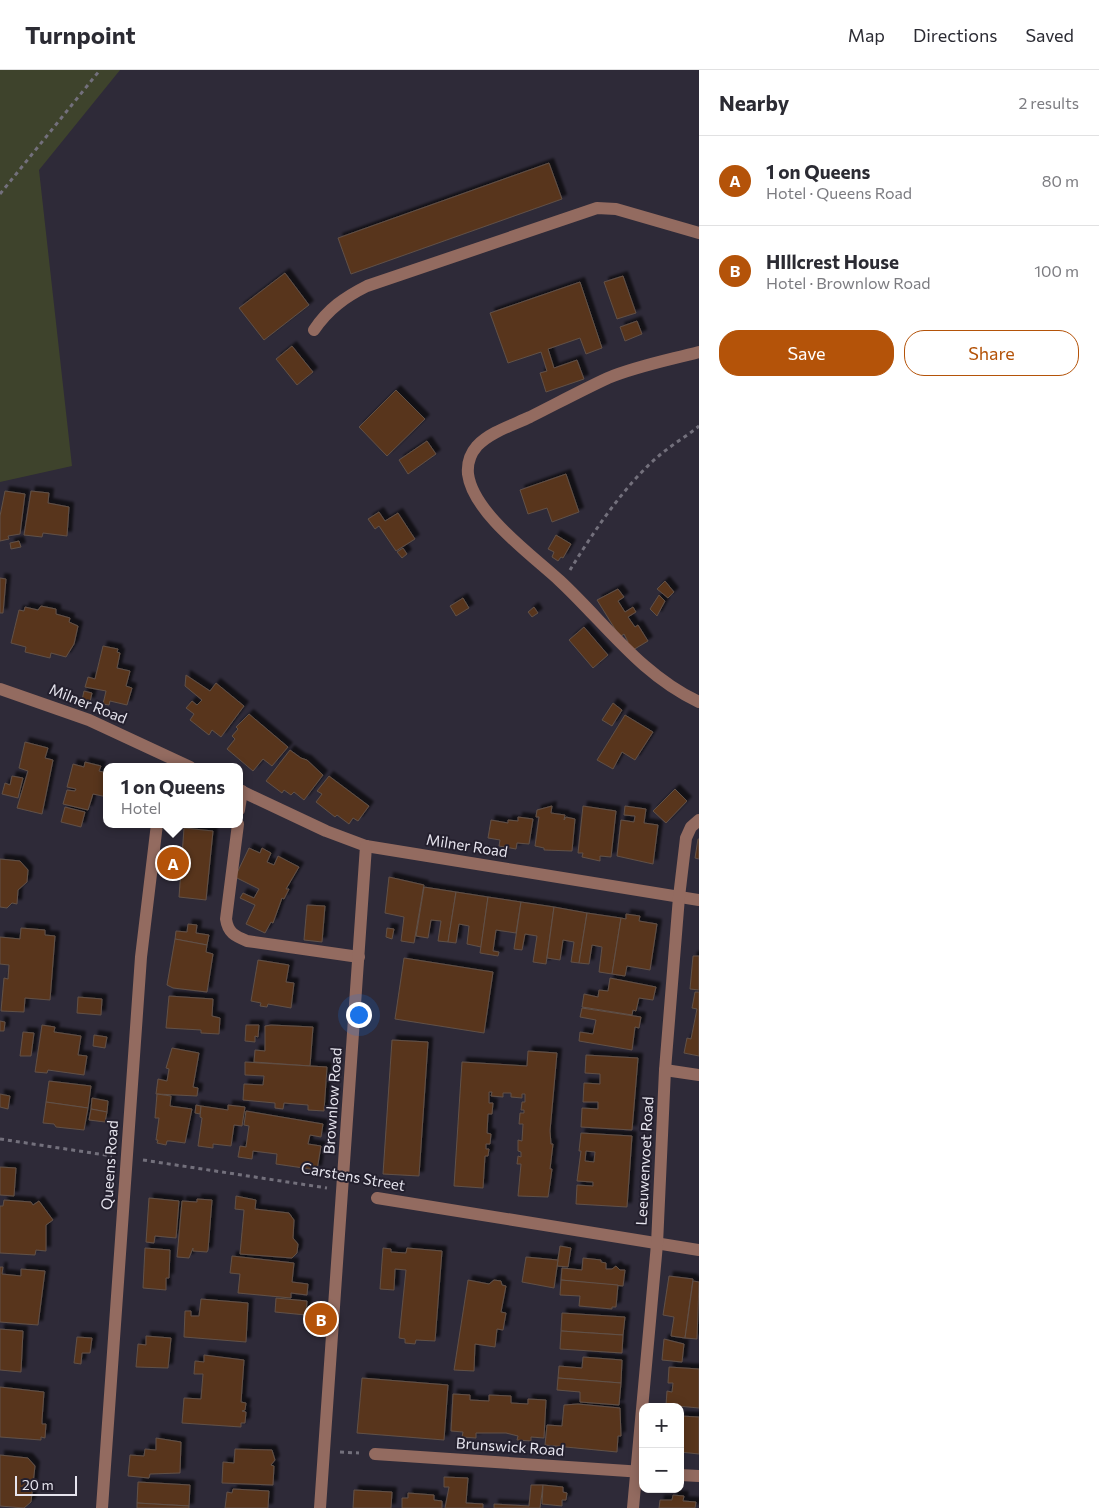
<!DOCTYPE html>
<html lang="en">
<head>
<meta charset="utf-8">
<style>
	:root { --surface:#fff; --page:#f7f7f7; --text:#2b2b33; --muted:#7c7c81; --line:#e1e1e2; --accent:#b45309 }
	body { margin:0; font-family:Commissioner,sans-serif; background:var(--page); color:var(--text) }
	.controls { position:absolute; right:15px; bottom:15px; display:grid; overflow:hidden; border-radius:10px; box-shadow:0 2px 12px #0003 }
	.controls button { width:45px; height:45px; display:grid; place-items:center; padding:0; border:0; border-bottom:1px solid var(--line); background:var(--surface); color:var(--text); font:25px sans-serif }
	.scale { position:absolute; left:15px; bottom:12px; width:62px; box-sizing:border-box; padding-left:5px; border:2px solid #e6e4ee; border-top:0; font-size:14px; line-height:18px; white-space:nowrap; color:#e6e4ee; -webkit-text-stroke:4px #24202e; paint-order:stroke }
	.you { position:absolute; left:358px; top:944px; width:18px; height:18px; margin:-12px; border:4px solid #fff; border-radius:50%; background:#1a73e8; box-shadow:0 0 0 8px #1a73e833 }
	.badge { display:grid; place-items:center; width:32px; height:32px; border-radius:50%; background:var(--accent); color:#fff; font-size:16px; font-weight:700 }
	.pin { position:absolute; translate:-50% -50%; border:2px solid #fff; box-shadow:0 1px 5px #0006 }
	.popup { position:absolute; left:103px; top:693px; width:140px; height:65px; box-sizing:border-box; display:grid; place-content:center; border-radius:10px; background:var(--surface); filter:drop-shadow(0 1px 4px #0005); font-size:16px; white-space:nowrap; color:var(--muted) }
	.popup b { font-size:19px; color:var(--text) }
	.popup::after { content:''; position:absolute; left:50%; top:100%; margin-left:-10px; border:10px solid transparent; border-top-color:var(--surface) }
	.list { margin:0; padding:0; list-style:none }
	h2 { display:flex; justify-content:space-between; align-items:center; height:65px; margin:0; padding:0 20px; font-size:21px }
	h2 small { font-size:16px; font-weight:400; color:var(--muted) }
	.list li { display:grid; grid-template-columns:32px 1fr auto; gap:15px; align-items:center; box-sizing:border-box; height:90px; padding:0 20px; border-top:1px solid var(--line) }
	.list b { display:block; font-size:19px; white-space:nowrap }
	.list p { margin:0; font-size:16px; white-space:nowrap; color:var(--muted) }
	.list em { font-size:16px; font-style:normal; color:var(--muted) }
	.actions { display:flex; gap:10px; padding:15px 20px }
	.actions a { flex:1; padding:11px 0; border:1px solid var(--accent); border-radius:20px; text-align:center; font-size:18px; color:var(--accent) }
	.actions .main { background:var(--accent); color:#fff }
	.map { position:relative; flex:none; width:699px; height:1438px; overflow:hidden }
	header { display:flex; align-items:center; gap:30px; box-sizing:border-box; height:70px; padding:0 25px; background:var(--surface); border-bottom:1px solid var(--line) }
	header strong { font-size:24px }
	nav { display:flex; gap:28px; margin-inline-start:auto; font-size:18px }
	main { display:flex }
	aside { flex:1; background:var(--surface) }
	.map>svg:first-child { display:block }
	.green { fill:#3e432c }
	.building { fill:#59351f; stroke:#615147; fill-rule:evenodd; filter:url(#shadow) }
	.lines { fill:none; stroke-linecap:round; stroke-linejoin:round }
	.path { stroke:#73707c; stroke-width:3; stroke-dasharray:4 4; stroke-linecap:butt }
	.minor { stroke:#936b60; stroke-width:12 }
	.labels { text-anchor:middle; stroke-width:4; stroke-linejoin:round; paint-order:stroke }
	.street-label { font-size:15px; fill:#e6e4ee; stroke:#24202e }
</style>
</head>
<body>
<header>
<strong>Turnpoint</strong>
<nav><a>Map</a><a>Directions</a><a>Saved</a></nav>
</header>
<main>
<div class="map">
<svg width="699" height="1438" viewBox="0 0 699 1438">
	<defs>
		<filter id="shadow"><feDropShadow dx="4.5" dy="-4.5" stdDeviation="1" flood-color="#0009"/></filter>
	</defs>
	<rect width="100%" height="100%" fill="#2e2a38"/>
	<!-- green -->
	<polygon class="green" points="0,0 120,0 39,100 72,396 0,412"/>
	<!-- building -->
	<g class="building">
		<polygon points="549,93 562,129 351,204 338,168"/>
		<polygon points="285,203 309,235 264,270 239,238"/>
		<polygon points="623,206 636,243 617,249 604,212"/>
		<polygon points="580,212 602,278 586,284 580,268 548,279 554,298 577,290 584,309 546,322 540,303 547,301 541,282 508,293 490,243"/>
		<polygon points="637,251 642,264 625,271 620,257"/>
		<polygon points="292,276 313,302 297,315 276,289"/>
		<polygon points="396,320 425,349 387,386 359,357"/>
		<polygon points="427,371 436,384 408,404 399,390"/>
		<polygon points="566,404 579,442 552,452 547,438 528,444 520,420"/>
		<polygon points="5,421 25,424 20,464 8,466 9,469 0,471 0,446"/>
		<polygon points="31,421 49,423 48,433 69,437 67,466 43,463 42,467 24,465"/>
		<polygon points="379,442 385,451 398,443 415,469 396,481 379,456 375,459 368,449"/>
		<polygon points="556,465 571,474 563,488 561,487 558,491 552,487 554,482 548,479"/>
		<polygon points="19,471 21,477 11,479 10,473"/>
		<polygon points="403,478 407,484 402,488 397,482"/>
		<polygon points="0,508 6,509 3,543 0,543"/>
		<polygon points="665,511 674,522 668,528 657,519"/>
		<polygon points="618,519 624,527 618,531 625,542 633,537 636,542 628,547 635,557 638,555 648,571 633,580 626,573 628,572 624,564 620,567 597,530"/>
		<polygon points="659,525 665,531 657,546 650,539"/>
		<polygon points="463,528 469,538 456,546 450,536"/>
		<polygon points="41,536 56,539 56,544 70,548 69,552 78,556 74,574 66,587 51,583 50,588 25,582 26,577 11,573 19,540 24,541 25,537 38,540"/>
		<polygon points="534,537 538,543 532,547 528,542"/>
		<polygon points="584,557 608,585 593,598 569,570"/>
		<polygon points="103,576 118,579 117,582 120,583 117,598 130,601 126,616 132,618 127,635 110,631 109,635 103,634 106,621 85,617 88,607 95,609"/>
		<polygon points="186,605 210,621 216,613 244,636 221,667 212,660 209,665 190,650 194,644 186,638 192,631 197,635 202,630 185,616"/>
		<polygon points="84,621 92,623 90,632 82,630"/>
		<polygon points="613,633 622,640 612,656 602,650"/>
		<polygon points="249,644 288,677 272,696 263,689 253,701 227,679 235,669 232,666 238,659 236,657"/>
		<polygon points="625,645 653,662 635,690 622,682 613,699 597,690"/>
		<polygon points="25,672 48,678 45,688 53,690 42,744 17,738 28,701 19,698"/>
		<polygon points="290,680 301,688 307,690 323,705 304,730 294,722 291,725 284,720 282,723 266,711"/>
		<polygon points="85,692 101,696 99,701 107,703 107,727 93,724 88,740 63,734 67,720 75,721 76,719 67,717 73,694 84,697"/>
		<polygon points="12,706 23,708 18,728 2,724 5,713 10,715"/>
		<polygon points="329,706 369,736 358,751 353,748 349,754 337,745 335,747 316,732 322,724 317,721"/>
		<polygon points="675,719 687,731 666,753 653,741"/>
		<polygon points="552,736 551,743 565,745 564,750 566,747 575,749 572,781 544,780 544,778 535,776 539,747 536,747 537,740"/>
		<polygon points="583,736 616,741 611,787 600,786 600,791 582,787 583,783 578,783"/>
		<polygon points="625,736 646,739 644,753 658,755 653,794 617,786 621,750 634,752 635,746 624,745"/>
		<polygon points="65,737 85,742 81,757 61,752"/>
		<polygon points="518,747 533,749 529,774 517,773 516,779 499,776 500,770 488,768 491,750 508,753 508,750 518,751"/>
		<polygon points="184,758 213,761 206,830 179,827"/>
		<polygon points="698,769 699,769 699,789 695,788"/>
		<polygon points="249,778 260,783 262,778 271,783 267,792 274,795 278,786 299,797 286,819 289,819 284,829 282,828 273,853 271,852 265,863 246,854 255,835 240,828 243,823 254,828 259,819 235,807"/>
		<polygon points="0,789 20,791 28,800 27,812 18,820 17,834 12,833 7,838 0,837"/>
		<polygon points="389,807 424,815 414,873 401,871 404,847 385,843"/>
		<polygon points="424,817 456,822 448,872 438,871 441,851 431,850 428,868 416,866"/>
		<polygon points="456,822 488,827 481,877 467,874 469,856 459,854 456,873 448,872"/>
		<polygon points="488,827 521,832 516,863 496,860 493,881 499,882 498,886 480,883"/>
		<polygon points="521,832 554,837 546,894 533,892 537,866 525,864 522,880 514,879"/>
		<polygon points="307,835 325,836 322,872 304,870"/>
		<polygon points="554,837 587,843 579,893 571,892 574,872 563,870 560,890 547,888"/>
		<polygon points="587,843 621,848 612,904 599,902 602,877 592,875 589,894 579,893"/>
		<polygon points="626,844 640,846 639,851 657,854 650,900 627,896 625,906 612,904 621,848 626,849"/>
		<polygon points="188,854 197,855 196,863 209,865 207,875 175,869 176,861 187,862"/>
		<polygon points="21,858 45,860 45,865 55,866 50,930 25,928 24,942 1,941 4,908 8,909 9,895 0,894 0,867 20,869"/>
		<polygon points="387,858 394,859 392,869 386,867"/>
		<polygon points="175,869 207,875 206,882 213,884 207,922 173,918 167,915"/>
		<polygon points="693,886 699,886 699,920 690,919"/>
		<polygon points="404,888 493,902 484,963 395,949"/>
		<polygon points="258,890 289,895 286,912 294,913 291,938 268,934 267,937 260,936 261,933 251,931"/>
		<polygon points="610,908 656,917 653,930 639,928 636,941 633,940 632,945 582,937 584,924 598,927 599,920 608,921"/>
		<polygon points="695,922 699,922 699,986 684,983 687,968 691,969 697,939 692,938"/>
		<polygon points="169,926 213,929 212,946 220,948 219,964 201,963 201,960 166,958"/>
		<polygon points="78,927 102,929 101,945 77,943"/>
		<polygon points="582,938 641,947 639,958 635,957 632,980 579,971 580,962 593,964 596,950 580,947"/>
		<polygon points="0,951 5,952 4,961 0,961"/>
		<polygon points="42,955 55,957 54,962 81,966 78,985 87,986 84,1005 48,1000 47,1003 35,1002"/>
		<polygon points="246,955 259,955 258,967 255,966 255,972 245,971"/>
		<polygon points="271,955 313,957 310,996 254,992 255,980 265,981 265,956"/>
		<polygon points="23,962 34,963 31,986 20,986"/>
		<polygon points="94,965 107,967 105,978 93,976"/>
		<polygon points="392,970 428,972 419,1106 383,1104"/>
		<polygon points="172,978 199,983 193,1017 198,1018 197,1026 156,1024 158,1009 167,1011 169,999 166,998"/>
		<polygon points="528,981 557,983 550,1061 551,1074 553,1074 550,1099 552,1099 548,1127 518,1126 521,1094 517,1094 518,1086 521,1087 521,1082 518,1081 518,1070 522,1071 523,1054 519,1054 520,1043 524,1043 524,1040 521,1040 522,1032 525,1032 525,1024 522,1024 522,1028 511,1027 511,1023 503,1023 503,1027 491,1026 492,1022 489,1022 489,1033 493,1033 492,1044 488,1044 487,1063 491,1064 490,1074 486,1074 486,1079 489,1079 488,1086 485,1086 483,1118 454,1116 462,992 527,996"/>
		<polygon points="586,985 638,988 632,1060 581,1057 582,1038 598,1039 598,1032 583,1032 584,1013 600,1014 600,1004 585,1003"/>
		<polygon points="245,992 327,997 324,1041 308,1040 308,1035 284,1033 283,1039 275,1038 275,1033 243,1030 244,1014 263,1015 264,1006 245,1005"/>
		<polygon points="49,1011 91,1016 88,1038 46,1032"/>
		<polygon points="0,1024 10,1026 8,1039 0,1037"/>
		<polygon points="157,1024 171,1026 170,1036 192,1039 185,1073 170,1071 167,1071 166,1075 157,1073 158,1070 156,1070 159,1048 155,1048"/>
		<polygon points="92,1028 108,1031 107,1042 91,1039"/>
		<polygon points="46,1032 88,1038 84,1060 56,1057 54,1054 43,1053"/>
		<polygon points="196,1035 201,1036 200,1044 195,1043"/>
		<polygon points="228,1035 245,1037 242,1056 234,1055 231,1076 213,1074 213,1078 198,1076 202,1048 200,1047 201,1036 228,1040"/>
		<polygon points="91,1039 107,1042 105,1052 89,1050"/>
		<polygon points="246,1041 323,1054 321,1067 310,1065 308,1074 321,1076 317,1100 276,1094 277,1084 253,1081 252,1089 238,1087 240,1076 246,1077 249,1056 244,1055"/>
		<path d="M581 1063 632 1066 627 1137 576 1134 577 1115 593 1116V1112L577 1111 581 1081H579ZM586 1081 595 1082 594 1092 585 1091Z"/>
		<polygon points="0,1097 16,1098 14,1126 0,1125"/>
		<polygon points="236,1126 256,1130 255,1139 289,1143 294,1150 293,1168 298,1174 297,1183 292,1188 240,1184 244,1140 235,1139"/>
		<polygon points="149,1128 179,1131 176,1168 155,1166 154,1173 146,1172"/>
		<polygon points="197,1129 212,1130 208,1180 207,1182 193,1181 193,1178 189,1188 177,1187 182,1131 197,1132"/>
		<polygon points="4,1130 31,1132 33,1135 39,1131 53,1150 46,1155 46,1181 36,1180 35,1185 0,1183 0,1136 3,1136"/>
		<polygon points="560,1176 571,1178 568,1197 557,1196"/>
		<polygon points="145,1178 170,1180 169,1208 166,1208 166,1220 143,1218"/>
		<polygon points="383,1178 391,1179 391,1182 406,1183 407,1178 442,1181 435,1271 416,1270 415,1274 405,1273 405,1269 399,1268 406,1200 395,1199 394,1220 380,1219"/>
		<polygon points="232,1186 294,1193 292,1212 308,1214 307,1225 291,1223 291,1228 238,1223 240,1204 230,1203"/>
		<polygon points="526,1187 558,1190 554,1218 522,1212"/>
		<polygon points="583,1188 601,1190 601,1192 606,1193 606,1199 612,1199 616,1196 620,1200 625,1200 623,1216 561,1210 562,1198 582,1200"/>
		<polygon points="0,1197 3,1197 2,1204 21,1206 21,1199 45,1201 38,1255 0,1252"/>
		<polygon points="669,1206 693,1209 685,1268 671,1266 674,1247 663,1245"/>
		<polygon points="468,1210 489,1214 494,1210 501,1211 502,1215 506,1216 501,1242 506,1243 503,1260 497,1259 495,1277 475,1274 474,1301 454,1300"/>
		<polygon points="561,1210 618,1215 616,1237 612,1237 612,1239 579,1236 580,1226 560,1225"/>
		<polygon points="693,1211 699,1212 697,1269 685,1268"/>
		<polygon points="276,1228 307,1231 306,1245 275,1242"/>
		<polygon points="201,1229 248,1233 246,1272 184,1267 185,1241 191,1241 191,1246 199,1246"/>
		<polygon points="562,1243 625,1247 623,1265 561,1261"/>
		<polygon points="0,1259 23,1261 21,1302 0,1300"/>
		<polygon points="561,1261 623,1265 622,1283 560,1279"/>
		<polygon points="146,1266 171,1268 168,1298 136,1297 138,1274 146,1275"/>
		<polygon points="77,1267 92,1268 90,1283 82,1283 81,1294 74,1293"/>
		<polygon points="664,1269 684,1274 682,1292 662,1290"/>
		<polygon points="204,1285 244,1290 241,1332 246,1333 245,1340 242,1341 246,1342 245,1353 241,1353 241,1357 182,1353 184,1328 201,1329 203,1304 194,1304 195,1291 204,1292"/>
		<polygon points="583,1287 622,1290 621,1313 558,1308 559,1296 582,1298"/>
		<polygon points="669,1297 699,1299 699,1338 666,1335 667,1321 672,1322 673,1313 668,1313"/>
		<polygon points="362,1308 448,1315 444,1370 357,1363"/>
		<polygon points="558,1308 621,1313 619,1335 580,1332 580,1322 557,1320"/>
		<polygon points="0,1317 44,1322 42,1350 42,1354 46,1354 45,1368 41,1367 41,1370 0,1367"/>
		<polygon points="453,1324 470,1325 470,1330 489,1331 489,1325 511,1326 511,1333 528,1334 528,1329 546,1330 544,1368 531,1367 531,1371 517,1370 518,1366 506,1363 476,1363 476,1368 462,1367 463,1362 451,1361"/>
		<polygon points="578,1334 620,1338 621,1366 618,1366 617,1382 545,1375 547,1355 562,1356 564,1335"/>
		<polygon points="680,1346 699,1347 699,1384 680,1382"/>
		<polygon points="156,1368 181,1372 180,1403 150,1404 149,1408 128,1406 130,1385 144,1386 145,1379 156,1380"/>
		<polygon points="235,1379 272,1380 275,1390 271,1395 274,1396 273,1415 222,1413 223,1392 234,1393"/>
		<polygon points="0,1385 28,1388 35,1396 31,1432 24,1438 0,1436"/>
		<polygon points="444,1407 468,1408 466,1433 483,1434 483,1438 445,1438 449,1417 444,1417"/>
		<polygon points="138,1412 190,1415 189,1436 137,1433"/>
		<polygon points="531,1415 543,1415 540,1438 494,1438 494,1434 529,1436"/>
		<polygon points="543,1415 563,1417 563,1422 567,1423 566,1430 562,1430 562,1436 542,1434"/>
		<polygon points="233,1419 269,1421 268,1438 225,1438 227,1422 232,1423"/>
		<polygon points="354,1420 392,1422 391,1438 353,1438"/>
		<polygon points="408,1423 434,1425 434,1430 442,1431 442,1438 402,1438 402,1428 408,1428"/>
		<polygon points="673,1425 684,1426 683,1431 696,1432 695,1438 659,1438 660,1430 672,1430"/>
		<polygon points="137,1433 189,1436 189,1438 137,1438"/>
	</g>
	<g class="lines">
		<!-- path -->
		<g class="path">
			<polyline points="0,124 100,0"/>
			<path d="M570 500C594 461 626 413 661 384 673 374 687 366 699 356"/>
			<polyline points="0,1069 112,1086"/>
			<polyline points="143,1090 327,1118"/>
			<polyline points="340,1382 359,1383"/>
		</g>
		<!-- minor -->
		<g class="minor">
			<path d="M314 260C328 239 345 227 367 216L597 138 616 139 699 163"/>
			<path d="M699 282C669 290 637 296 608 308 582 320 556 334 530 347 513 355 490 362 477 376 470 384 467 393 468 404 473 443 532 485 560 511 606 554 641 605 699 632"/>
			<polyline points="0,619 89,650 190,697"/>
			<polyline points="239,720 326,761 366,776 699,830"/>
			<polyline points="239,740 242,721"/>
			<path d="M238 754 226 849C228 863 235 866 247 871L359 887"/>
			<polyline points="665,1000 699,1005"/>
			<polyline points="377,1128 699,1180"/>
			<polyline points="375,1384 643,1402"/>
			<polyline points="680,1405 699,1406"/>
			<polyline points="102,1438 141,887 157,754"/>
			<polyline points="320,1438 366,776"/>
			<polyline points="633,1438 657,1174 665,1000 679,827 686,768 691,757 699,750"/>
		</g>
	</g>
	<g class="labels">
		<!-- street labels -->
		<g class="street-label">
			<text transform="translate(88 634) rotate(22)" y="5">Milner Road</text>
			<text transform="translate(467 776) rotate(9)" y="5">Milner Road</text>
			<text transform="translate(333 1031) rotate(-86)" y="5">Brownlow Road</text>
			<text transform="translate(645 1091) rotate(-87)" y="5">Leeuwenvoet Road</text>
			<text transform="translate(110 1095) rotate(-86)" y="5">Queens Road</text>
			<text transform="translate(353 1107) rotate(10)" y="5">Carstens Street</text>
			<text transform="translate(510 1377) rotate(4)" y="5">Brunswick Road</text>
		</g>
	</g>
</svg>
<div class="controls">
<button>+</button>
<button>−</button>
</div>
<div class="scale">20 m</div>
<div class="you"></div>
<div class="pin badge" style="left:173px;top:793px">A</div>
<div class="popup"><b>1 on Queens</b>Hotel</div>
<div class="pin badge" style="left:321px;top:1249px">B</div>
</div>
<aside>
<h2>Nearby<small>2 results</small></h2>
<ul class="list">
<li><span class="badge">A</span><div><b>1 on Queens</b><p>Hotel · Queens Road</p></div><em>80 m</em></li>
<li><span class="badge">B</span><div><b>HIllcrest House</b><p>Hotel · Brownlow Road</p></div><em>100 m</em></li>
</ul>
<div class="actions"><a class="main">Save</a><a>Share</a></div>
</aside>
</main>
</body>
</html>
